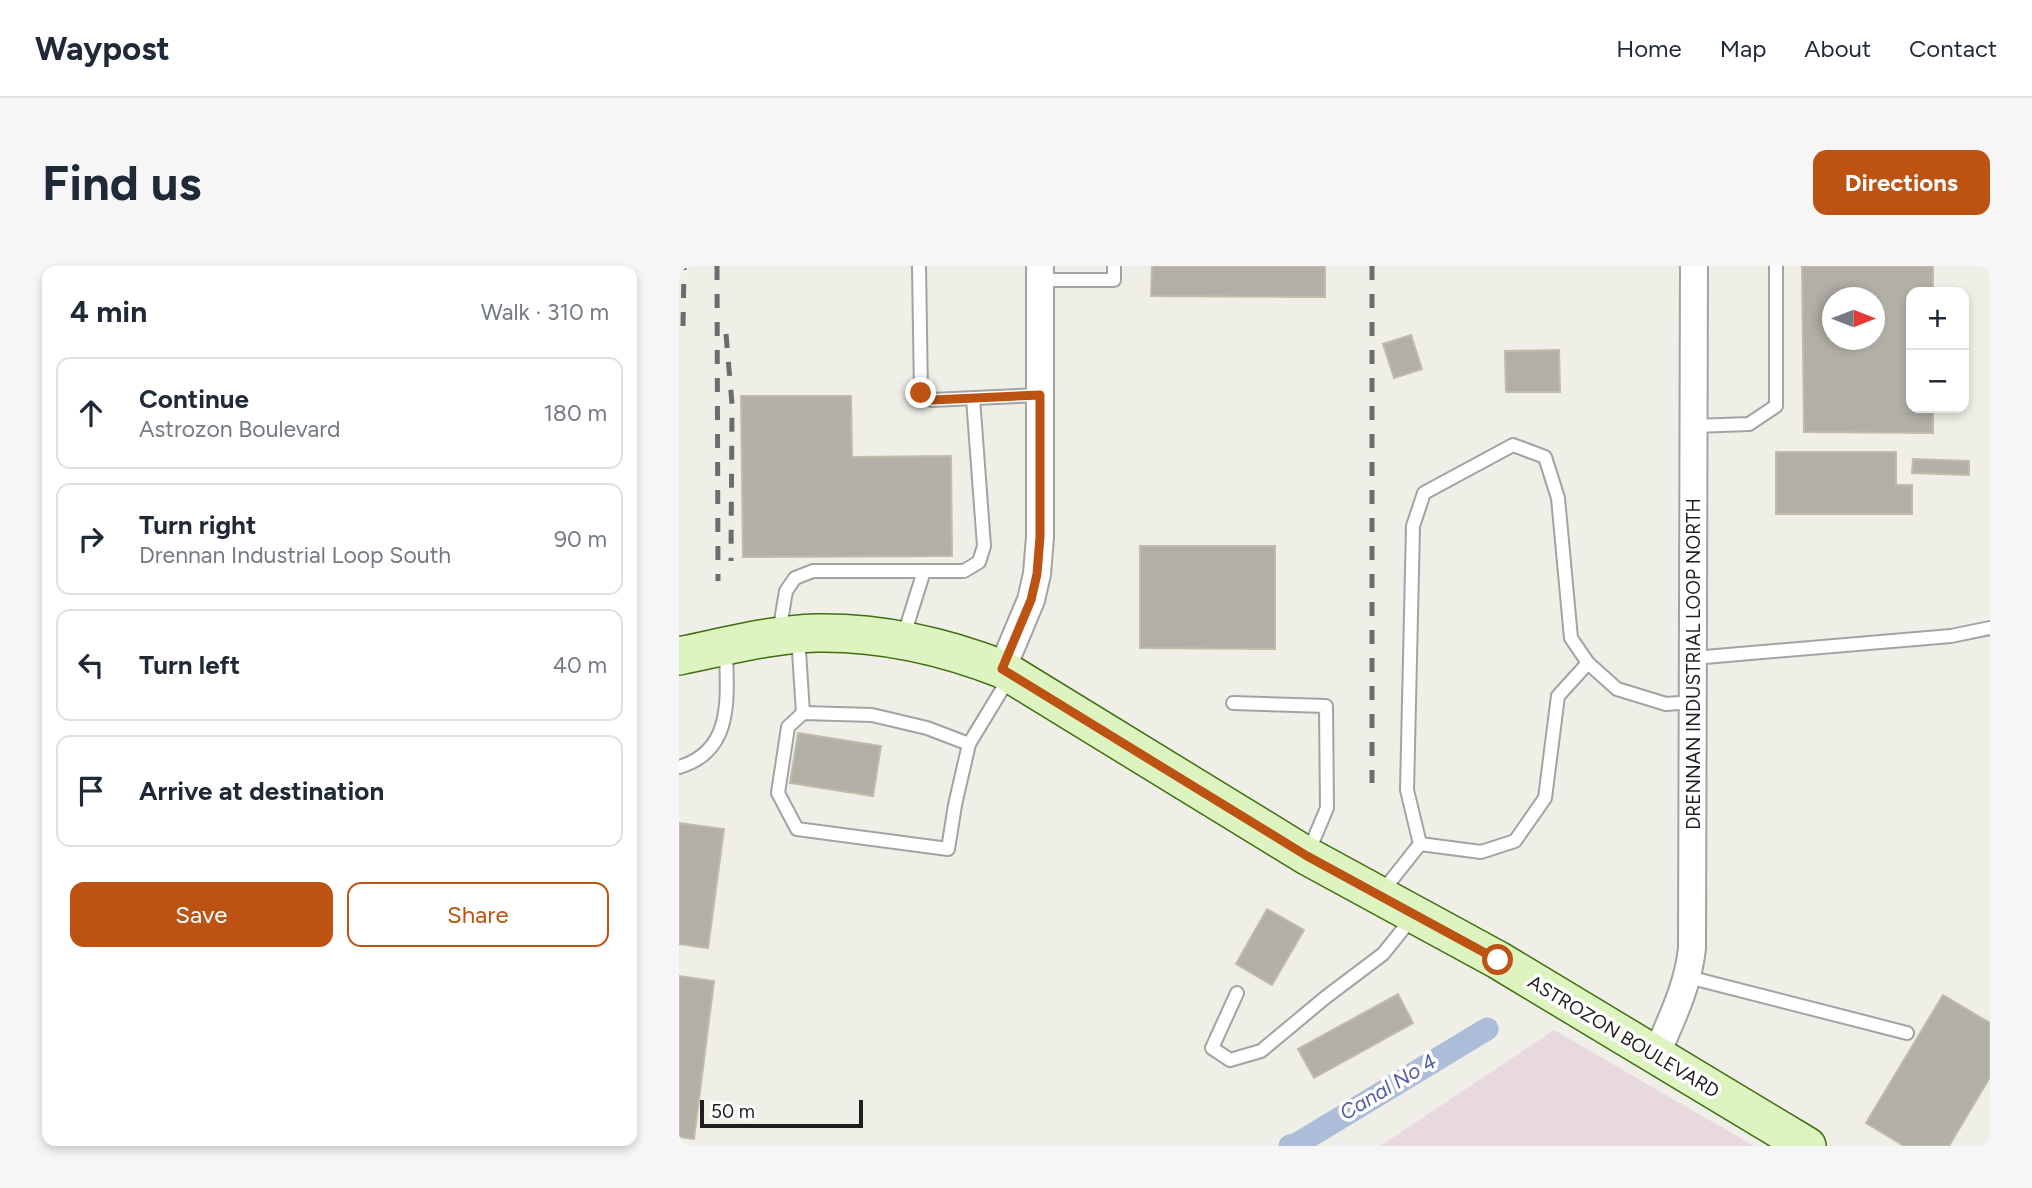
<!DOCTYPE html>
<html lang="en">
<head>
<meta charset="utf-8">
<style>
	:root { --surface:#fff; --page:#f6f6f7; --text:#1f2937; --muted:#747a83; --line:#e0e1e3; --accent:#bc5313 }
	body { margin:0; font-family:Figtree,sans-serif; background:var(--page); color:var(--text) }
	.controls { position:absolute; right:21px; top:21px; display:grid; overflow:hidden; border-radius:14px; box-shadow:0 4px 10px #0003 }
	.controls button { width:63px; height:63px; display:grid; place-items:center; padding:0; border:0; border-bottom:2px solid var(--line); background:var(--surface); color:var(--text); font:35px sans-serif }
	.compass { position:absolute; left:1143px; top:21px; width:63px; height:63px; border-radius:50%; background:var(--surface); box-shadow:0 4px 10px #0003; rotate:90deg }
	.scale { position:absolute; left:21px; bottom:18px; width:163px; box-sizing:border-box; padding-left:7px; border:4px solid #1f1f1f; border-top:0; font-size:19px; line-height:24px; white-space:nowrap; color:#1f1f1f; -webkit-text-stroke:5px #fff; paint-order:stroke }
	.stop { position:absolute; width:21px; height:21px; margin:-16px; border:5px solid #bc5313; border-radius:50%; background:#fff }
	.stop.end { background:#bc5313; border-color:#fff; box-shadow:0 2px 7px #0008 }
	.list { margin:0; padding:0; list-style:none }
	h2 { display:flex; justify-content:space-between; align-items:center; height:91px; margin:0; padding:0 28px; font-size:30px }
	h2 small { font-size:23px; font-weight:400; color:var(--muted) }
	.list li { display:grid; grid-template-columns:46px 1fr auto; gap:21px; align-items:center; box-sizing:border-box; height:112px; margin:0 14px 14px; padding:0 14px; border:2px solid var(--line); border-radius:14px }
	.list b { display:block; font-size:26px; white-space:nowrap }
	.list p { margin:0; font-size:23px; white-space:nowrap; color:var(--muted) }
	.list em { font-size:23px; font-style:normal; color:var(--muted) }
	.actions { display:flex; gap:14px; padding:21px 28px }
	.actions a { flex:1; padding:16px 0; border:2px solid var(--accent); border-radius:14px; text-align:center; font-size:24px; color:var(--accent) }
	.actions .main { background:var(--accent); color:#fff }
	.icon { flex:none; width:38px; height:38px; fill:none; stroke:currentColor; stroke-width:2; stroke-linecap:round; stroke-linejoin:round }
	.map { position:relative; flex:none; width:1311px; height:880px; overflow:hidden; border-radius:14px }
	header { display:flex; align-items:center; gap:42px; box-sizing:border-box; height:98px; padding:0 35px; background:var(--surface); border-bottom:2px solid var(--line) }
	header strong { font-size:33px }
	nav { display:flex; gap:38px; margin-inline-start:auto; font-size:24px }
	.intro { display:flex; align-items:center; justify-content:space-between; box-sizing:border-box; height:168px; padding:0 42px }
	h1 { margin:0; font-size:49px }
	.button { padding:18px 32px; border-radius:14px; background:var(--accent); color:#fff; font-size:24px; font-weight:700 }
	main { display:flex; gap:42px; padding:0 42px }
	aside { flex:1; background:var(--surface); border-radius:14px; box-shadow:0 4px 10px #0003 }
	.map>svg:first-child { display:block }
	.industrial { fill:#e8d9df }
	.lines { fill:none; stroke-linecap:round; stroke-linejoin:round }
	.canal { stroke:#abbdd9; stroke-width:23 }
	.building { fill:#b1afa6; stroke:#c0bcaa; stroke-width:2; fill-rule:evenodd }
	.lane-casing { stroke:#a3a3a3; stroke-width:16 }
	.street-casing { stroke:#a3a3a3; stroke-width:30 }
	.secondary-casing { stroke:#406e0f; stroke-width:40 }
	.lane { stroke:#fff; stroke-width:12 }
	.street { stroke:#fff; stroke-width:26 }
	.secondary { stroke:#def4c0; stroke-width:37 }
	.rail { stroke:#6d6d6d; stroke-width:5; stroke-dasharray:14 14; stroke-linecap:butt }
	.route { stroke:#bc5313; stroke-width:9 }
	.labels { text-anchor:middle; stroke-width:7; stroke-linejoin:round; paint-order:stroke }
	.street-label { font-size:19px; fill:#1f1f1f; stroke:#fff }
	.water-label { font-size:21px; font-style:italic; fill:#545ea7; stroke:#fff }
</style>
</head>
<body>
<header>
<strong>Waypost</strong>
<nav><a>Home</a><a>Map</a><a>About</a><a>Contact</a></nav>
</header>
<div class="intro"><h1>Find us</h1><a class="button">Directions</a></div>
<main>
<aside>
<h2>4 min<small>Walk · 310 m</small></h2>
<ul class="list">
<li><svg class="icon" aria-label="ahead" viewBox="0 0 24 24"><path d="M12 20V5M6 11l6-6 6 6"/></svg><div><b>Continue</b><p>Astrozon Boulevard</p></div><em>180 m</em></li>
<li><svg class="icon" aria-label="right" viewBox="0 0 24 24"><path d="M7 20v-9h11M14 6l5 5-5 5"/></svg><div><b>Turn right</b><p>Drennan Industrial Loop South</p></div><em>90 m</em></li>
<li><svg class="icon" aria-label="left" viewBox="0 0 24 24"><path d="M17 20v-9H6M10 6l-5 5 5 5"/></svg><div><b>Turn left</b></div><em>40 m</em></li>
<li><svg class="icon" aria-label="arrive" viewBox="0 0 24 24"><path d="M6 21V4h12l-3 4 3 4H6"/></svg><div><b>Arrive at destination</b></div></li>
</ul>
<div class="actions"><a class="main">Save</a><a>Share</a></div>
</aside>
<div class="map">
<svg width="1311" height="880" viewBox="0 0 1311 880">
	<rect width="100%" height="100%" fill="#efefe7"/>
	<!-- industrial -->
	<polygon class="industrial" points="875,764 1075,880 701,880"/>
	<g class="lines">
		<!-- canal -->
		<polyline class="canal" points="611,880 618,878 808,763"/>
	</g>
	<!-- building -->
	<g class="building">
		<polygon points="473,0 646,0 646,31 472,30"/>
		<path d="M1123 0H1254V26H1232V142H1254V167L1125 166ZM1154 32H1196V74H1154Z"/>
		<polygon points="732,69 743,103 715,112 704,78"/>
		<polygon points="880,84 881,126 827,126 826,85"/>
		<polygon points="62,130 172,130 173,191 272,190 273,290 64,291"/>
		<polygon points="1097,186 1217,186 1217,219 1233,219 1233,248 1097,248"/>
		<polygon points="1234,193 1290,195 1290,209 1233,207"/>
		<polygon points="461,280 596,280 596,383 461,382"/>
		<polygon points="119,467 202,480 194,530 111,517"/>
		<polygon points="0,557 45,563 29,682 0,678"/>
		<polygon points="588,643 625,664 593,719 557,698"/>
		<polygon points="0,710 35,715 15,873 0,871"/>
		<polygon points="719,728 734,757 635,812 619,783"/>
		<polygon points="1264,729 1311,757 1311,811 1270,880 1225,880 1187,857"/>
	</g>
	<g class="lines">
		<!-- lane casing -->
		<g class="lane-casing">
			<g id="lane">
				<polyline points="240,0 242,127 253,134 361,129"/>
				<polyline points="361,14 435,14 435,0"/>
				<polyline points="1015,160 1070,158 1097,140 1097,0"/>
				<polyline points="100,367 107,325 116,312 134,305 285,305 300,296 305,280 294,132"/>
				<polyline points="119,370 124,447"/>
				<polyline points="224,372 245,305"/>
				<polyline points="1014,392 1272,370 1311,362"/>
				<polyline points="554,437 647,440 648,542 629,587"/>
				<polyline points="290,478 248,462 193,449 124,447 109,461 99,527 118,563 269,583 276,539 290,478 330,412"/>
				<path d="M0 501C55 485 48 431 47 385"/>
				<polyline points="741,578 802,586 836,575 866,532 879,430 909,397"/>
				<polyline points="703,626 741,578 728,524 734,260 745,227 834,179 866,191 879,232 892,372 909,397 938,423 987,438 1014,436"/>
				<polyline points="1009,711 1228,767"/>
				<polyline points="558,727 533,782 551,794 582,785 647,731 704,688 733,652"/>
			</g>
		</g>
		<!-- street casing -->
		<g class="street-casing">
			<g id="street">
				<polyline points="323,403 352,334 358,308 361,271 361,0"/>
				<path d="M977 789C992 754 1009 721 1013 682L1015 0"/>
			</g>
		</g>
		<!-- secondary casing -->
		<g class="secondary-casing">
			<path id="secondary" d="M0 390C45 381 92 368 138 367 202 366 264 380 323 403L628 590 819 694 1128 880"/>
		</g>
		<!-- lane -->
		<use href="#lane" class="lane"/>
		<!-- street -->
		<use href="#street" class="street"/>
		<!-- secondary -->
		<use href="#secondary" class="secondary"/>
		<!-- rail -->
		<g class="rail">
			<polyline points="38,0 39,315"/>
			<polyline points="693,0 693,517"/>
			<polyline points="4,60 5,0"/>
			<polyline points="47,68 53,138 52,295"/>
		</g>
	</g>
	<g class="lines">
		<!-- route -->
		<polyline class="route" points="242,127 253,134 361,129 361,271 358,308 352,334 323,403 628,590 819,694"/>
	</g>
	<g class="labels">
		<!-- street labels -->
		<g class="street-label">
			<text transform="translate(1014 398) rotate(-90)" y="7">DRENNAN INDUSTRIAL LOOP NORTH</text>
			<text transform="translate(945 770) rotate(31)" y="7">ASTROZON BOULEVARD</text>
		</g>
		<!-- water labels -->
		<g class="water-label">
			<text transform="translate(709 821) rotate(-31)" y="7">Canal No 4</text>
		</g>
	</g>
</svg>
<div class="controls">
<button>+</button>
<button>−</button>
</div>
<svg class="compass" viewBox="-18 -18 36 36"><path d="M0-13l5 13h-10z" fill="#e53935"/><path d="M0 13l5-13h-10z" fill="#747a83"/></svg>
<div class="scale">50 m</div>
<div class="stop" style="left:819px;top:694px"></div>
<div class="stop end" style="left:242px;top:127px"></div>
</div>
</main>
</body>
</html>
